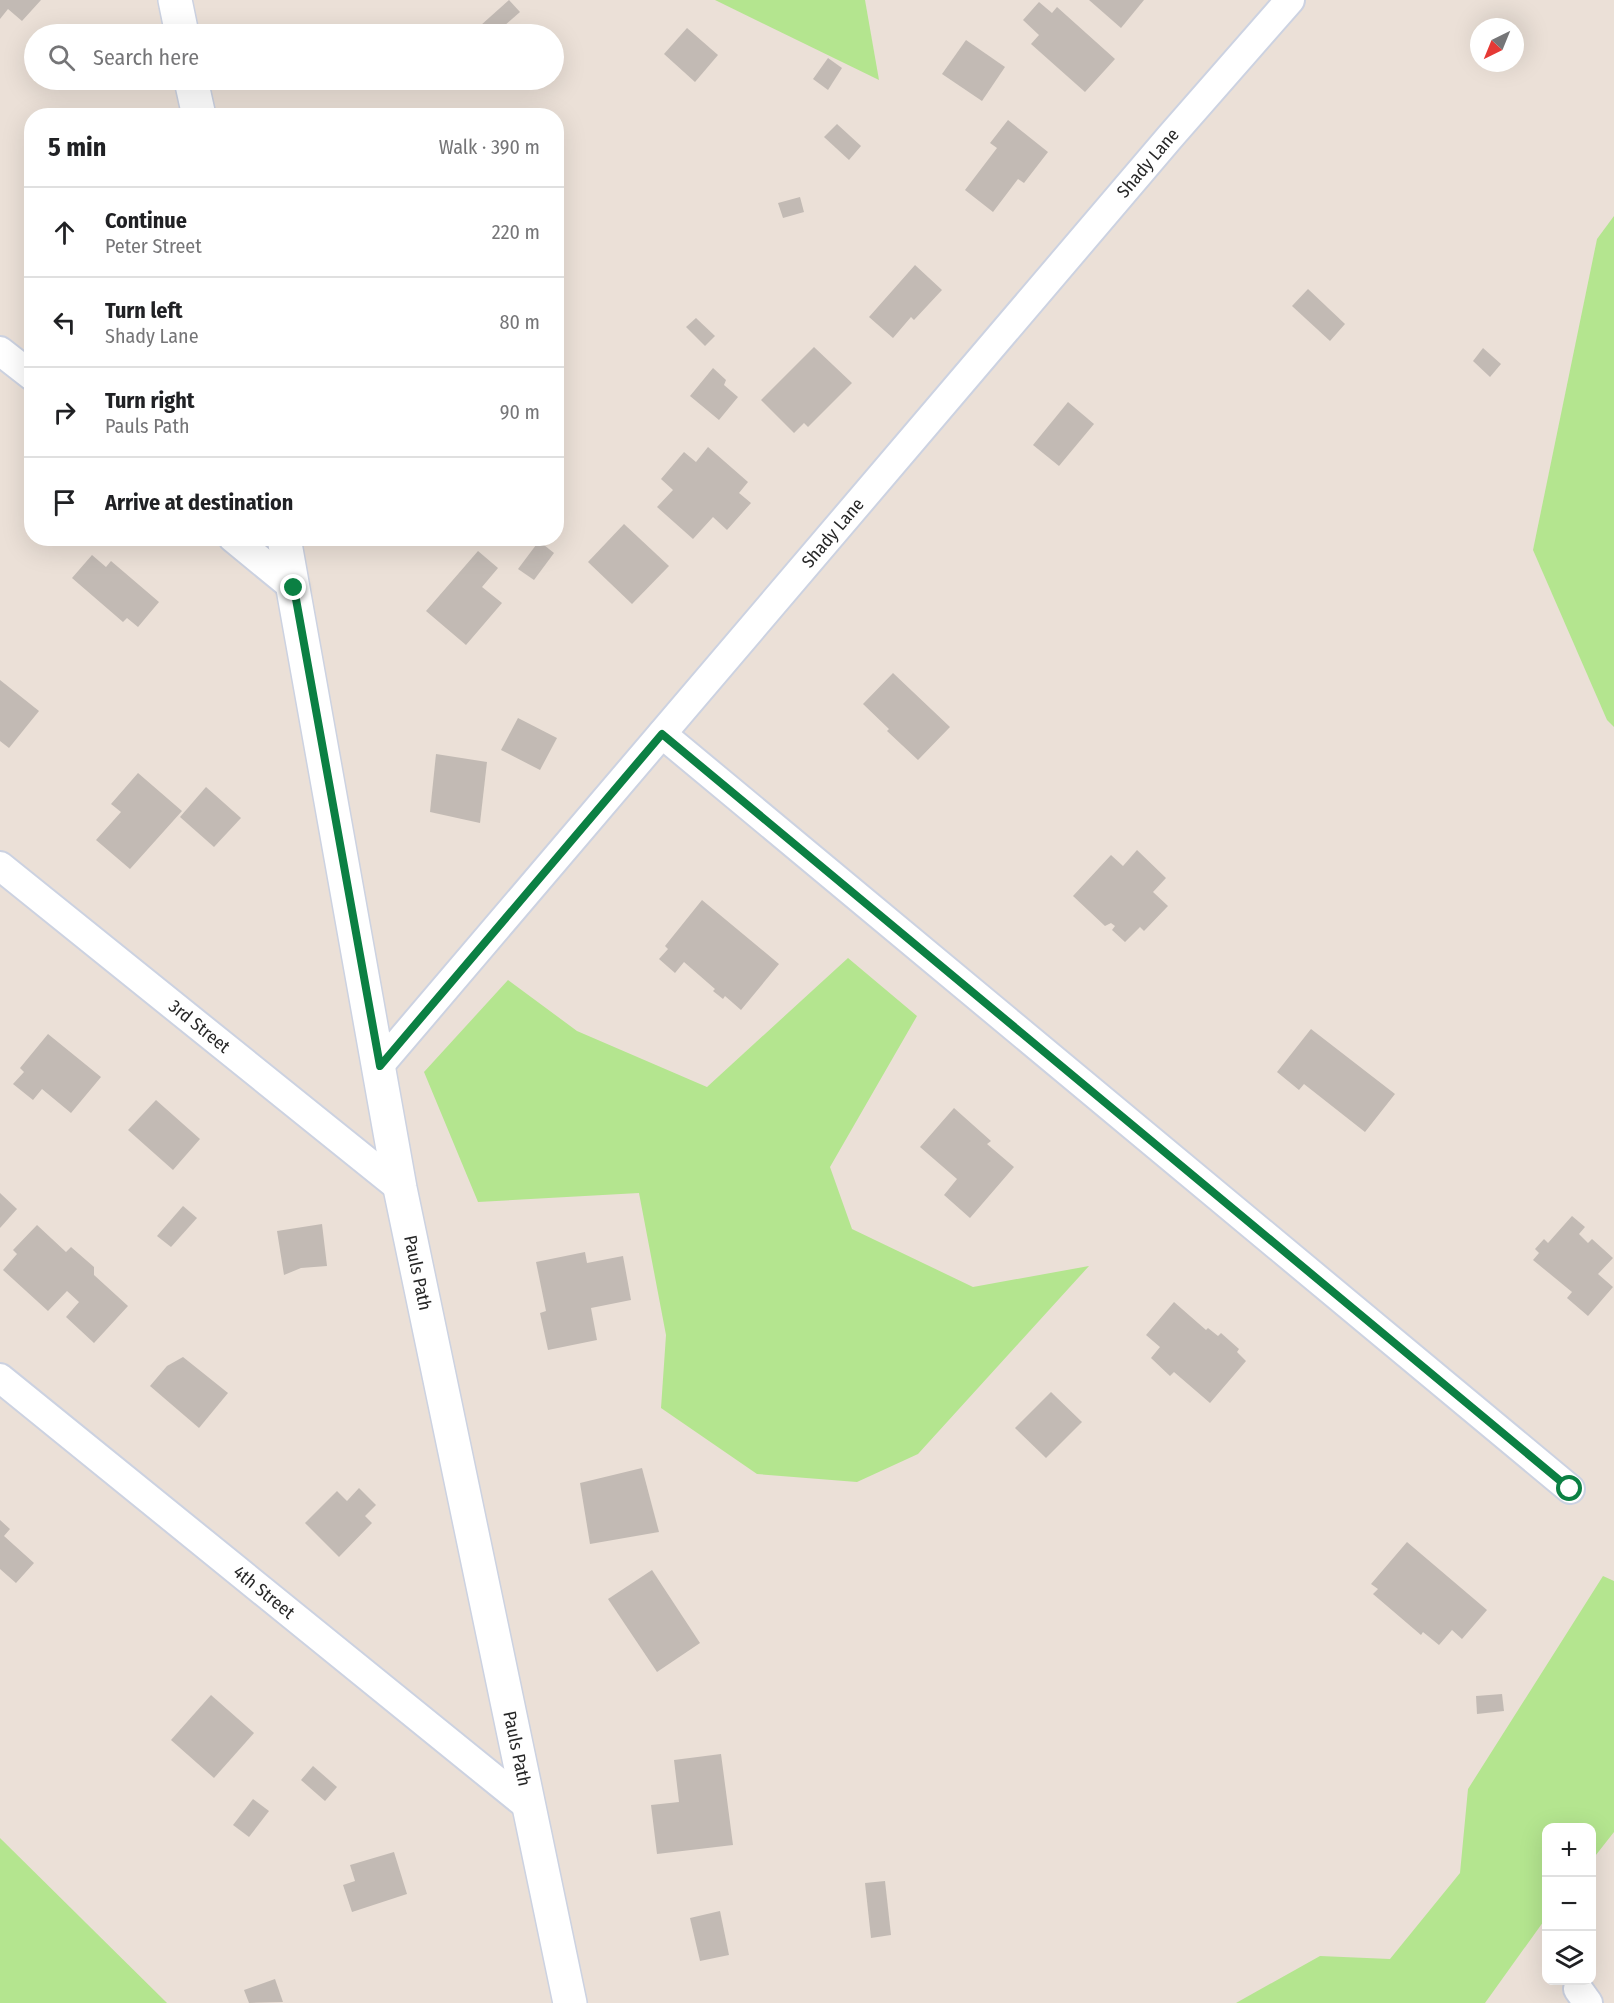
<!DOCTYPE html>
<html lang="en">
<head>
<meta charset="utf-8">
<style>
	:root { --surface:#fff; --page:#f6f6f6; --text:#202124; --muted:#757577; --line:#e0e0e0 }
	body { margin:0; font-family:"Fira Sans Condensed",sans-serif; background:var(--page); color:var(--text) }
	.controls { position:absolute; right:18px; bottom:18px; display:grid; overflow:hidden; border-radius:12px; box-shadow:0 6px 24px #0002 }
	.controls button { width:54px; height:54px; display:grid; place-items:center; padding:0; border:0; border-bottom:2px solid var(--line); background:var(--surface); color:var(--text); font:30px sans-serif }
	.compass { position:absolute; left:1470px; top:18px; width:54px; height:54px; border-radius:50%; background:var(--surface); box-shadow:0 6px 24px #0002; rotate:223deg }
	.stop { position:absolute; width:18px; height:18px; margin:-14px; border:4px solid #0b8043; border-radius:50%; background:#fff }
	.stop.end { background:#0b8043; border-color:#fff; box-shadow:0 2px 6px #0008 }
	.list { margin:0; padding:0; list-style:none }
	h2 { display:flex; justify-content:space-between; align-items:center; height:78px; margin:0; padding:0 24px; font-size:26px }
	h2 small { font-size:20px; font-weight:400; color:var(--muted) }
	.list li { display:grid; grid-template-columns:39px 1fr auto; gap:18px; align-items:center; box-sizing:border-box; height:90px; padding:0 24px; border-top:2px solid var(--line) }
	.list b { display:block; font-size:22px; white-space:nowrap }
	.list p { margin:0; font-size:20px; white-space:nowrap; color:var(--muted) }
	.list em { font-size:20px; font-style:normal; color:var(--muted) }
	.icon { flex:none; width:33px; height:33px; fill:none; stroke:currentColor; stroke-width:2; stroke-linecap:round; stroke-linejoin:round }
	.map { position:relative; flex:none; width:1614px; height:2003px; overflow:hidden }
	.search { position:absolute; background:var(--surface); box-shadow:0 6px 24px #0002; left:24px; top:24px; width:540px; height:66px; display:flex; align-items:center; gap:15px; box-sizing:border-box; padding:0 21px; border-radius:33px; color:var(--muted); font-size:22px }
	.panel { position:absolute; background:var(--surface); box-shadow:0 6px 24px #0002; left:24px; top:108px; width:540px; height:438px; border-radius:24px }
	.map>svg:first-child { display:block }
	.green { fill:#b4e58f }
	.building { fill:#c2bab4 }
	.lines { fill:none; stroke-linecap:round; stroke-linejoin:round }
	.minor-casing { stroke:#ccd2e1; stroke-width:32 }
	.tertiary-casing { stroke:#ccd2e1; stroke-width:36 }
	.minor { stroke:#fff; stroke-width:28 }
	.tertiary { stroke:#fff; stroke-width:33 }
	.route { stroke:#0b8043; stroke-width:8 }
	.labels { text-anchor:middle; stroke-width:4.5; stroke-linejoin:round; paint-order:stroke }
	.street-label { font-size:18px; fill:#272727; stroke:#fff }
</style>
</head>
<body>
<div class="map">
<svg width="1614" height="2003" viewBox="0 0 1614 2003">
	<rect width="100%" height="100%" fill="#ebe0d7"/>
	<!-- green -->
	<g class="green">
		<polygon points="715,0 865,0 879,80"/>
		<polygon points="1614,216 1614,727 1607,720 1533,550 1597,239"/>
		<polygon points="848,958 917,1016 830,1167 852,1229 973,1287 1089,1266 918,1454 857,1482 757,1474 661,1408 666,1335 639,1193 478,1202 424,1072 508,980 577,1031 707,1087"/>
		<polygon points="1603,1576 1614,1581 1614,1832 1592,1860 1592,1828 1546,1828 1546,1918 1485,2003 1236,2003 1320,1956 1390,1959 1460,1873 1468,1789"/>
		<polygon points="0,1838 167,2003 0,2003"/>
	</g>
	<!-- building -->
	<g class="building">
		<polygon points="0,0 41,0 22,21 8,9 0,19"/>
		<polygon points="509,0 520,12 495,34 471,34"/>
		<polygon points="1089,0 1144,0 1121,28"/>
		<polygon points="1039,2 1052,13 1057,7 1115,59 1085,92 1031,44 1039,35 1023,20"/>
		<polygon points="687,28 718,55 695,82 664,54"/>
		<polygon points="966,40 1005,67 982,101 942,74"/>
		<polygon points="828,58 842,68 828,90 813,79"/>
		<polygon points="1008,120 1048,152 1024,183 1018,179 993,212 965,190 997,148 990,143"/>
		<polygon points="837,124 861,146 849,160 824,137"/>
		<polygon points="800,197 804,212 783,218 778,203"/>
		<polygon points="915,265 942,290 914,320 911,317 893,338 869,317"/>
		<polygon points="1308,289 1345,324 1330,341 1292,306"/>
		<polygon points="696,318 715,336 705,346 686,327"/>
		<polygon points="814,347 852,383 808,427 804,423 794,433 761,400"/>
		<polygon points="1483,348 1501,364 1490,377 1473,361"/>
		<polygon points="713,368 726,380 724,385 738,397 719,420 690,396"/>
		<polygon points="1068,402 1094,424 1059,466 1033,445"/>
		<polygon points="708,447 748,482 739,493 751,503 727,530 713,517 693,539 657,507 673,490 661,479 684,452 696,462"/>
		<polygon points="624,524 669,566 632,604 588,562"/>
		<polygon points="539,541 554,553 534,580 518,569"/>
		<polygon points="478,551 498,568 482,587 502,603 466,645 426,611"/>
		<polygon points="92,555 106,567 111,561 159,602 138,627 127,618 123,622 72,578"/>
		<polygon points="893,673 950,727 918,760 887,731 889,729 863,704"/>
		<polygon points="0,680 39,711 9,748 0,741"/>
		<polygon points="518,718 557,738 540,770 501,750"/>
		<polygon points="436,754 487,762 480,823 430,812"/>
		<polygon points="138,773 182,811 130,869 96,840 121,812 111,804"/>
		<polygon points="206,787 241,818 214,847 180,817"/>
		<polygon points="1137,850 1166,878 1153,892 1168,906 1144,931 1140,927 1125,942 1112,930 1115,926 1111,923 1105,926 1073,896 1111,855 1123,866"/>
		<polygon points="702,900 779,964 741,1010 725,996 723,999 713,991 715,989 684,962 675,973 659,959 668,949 665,946"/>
		<polygon points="1311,1029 1395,1094 1365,1132 1304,1084 1299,1090 1277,1072"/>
		<polygon points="48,1034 101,1077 71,1113 42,1089 33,1100 13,1084 24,1072 20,1068"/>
		<polygon points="156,1100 200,1139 173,1170 128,1130"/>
		<polygon points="954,1108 991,1141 987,1144 1014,1167 970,1218 944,1195 957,1179 920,1147"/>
		<polygon points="0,1193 17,1209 0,1228"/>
		<polygon points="183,1206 197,1218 171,1247 157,1236"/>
		<polygon points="1572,1216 1585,1227 1579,1234 1588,1243 1592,1239 1613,1258 1598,1274 1613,1287 1588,1316 1567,1298 1572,1292 1533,1260 1539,1253 1535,1249 1544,1239 1548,1243"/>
		<polygon points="322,1224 327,1266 301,1268 284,1275 277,1231"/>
		<polygon points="37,1225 66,1252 71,1247 94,1267 94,1275 128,1306 94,1343 66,1317 79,1302 67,1291 48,1311 3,1270 17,1254 13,1250"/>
		<polygon points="585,1252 587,1263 623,1256 631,1300 591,1308 597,1340 548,1350 540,1313 546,1311 536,1262"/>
		<polygon points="1174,1302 1206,1330 1208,1328 1218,1336 1221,1333 1239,1349 1237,1352 1246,1361 1210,1403 1174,1372 1170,1376 1151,1358 1160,1347 1146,1335"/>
		<polygon points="183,1357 228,1393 199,1428 150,1386 167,1366"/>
		<polygon points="1051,1392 1082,1422 1046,1458 1015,1428"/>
		<polygon points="642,1468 659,1532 590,1544 580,1483"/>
		<polygon points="359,1488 376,1505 365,1516 372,1523 339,1557 305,1523 337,1491 347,1501"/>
		<polygon points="0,1520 10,1529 4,1536 34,1563 16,1583 0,1569"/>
		<polygon points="1407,1542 1487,1610 1462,1639 1452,1630 1439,1645 1423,1632 1421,1635 1373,1594 1378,1589 1371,1584"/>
		<polygon points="652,1570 700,1643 657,1672 608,1599"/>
		<polygon points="1502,1694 1504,1711 1477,1714 1476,1696"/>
		<polygon points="211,1695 254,1733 214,1778 171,1740"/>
		<polygon points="721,1754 733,1845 657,1854 651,1805 679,1802 674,1760"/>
		<polygon points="313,1766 337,1787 325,1801 301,1780"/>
		<polygon points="253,1799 269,1811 249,1837 233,1825"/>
		<polygon points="394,1852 407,1894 352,1912 343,1885 355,1881 350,1865"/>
		<polygon points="885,1881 891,1935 871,1938 865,1883"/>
		<polygon points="720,1911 729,1955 700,1961 690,1918"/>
		<polygon points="275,1979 283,2002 249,2003 244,1990"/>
	</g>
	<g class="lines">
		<!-- minor casing -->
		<g class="minor-casing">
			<g id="minor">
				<polyline points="0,351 32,376"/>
				<polyline points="233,538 294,588"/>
				<polyline points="662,734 1570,1489"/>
				<path id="s1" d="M0 866 400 1188"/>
				<path id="s2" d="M379 1066 1170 137 1290 0"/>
				<path id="s3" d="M0 1378 529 1807"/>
				<polyline points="1578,1989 1588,2003"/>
			</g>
		</g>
		<!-- tertiary casing -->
		<g class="tertiary-casing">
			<g id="tertiary">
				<polyline points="175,0 182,34"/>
				<polyline points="191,80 199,116"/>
				<path id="s4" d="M284 538 400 1188 570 2003"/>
			</g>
		</g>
		<!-- minor -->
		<use href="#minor" class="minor"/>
		<!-- tertiary -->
		<use href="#tertiary" class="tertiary"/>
	</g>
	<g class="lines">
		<!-- route -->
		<polyline class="route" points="294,588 380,1066 662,734 1570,1489"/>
	</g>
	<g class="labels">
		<!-- street labels -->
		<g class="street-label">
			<text dy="6" stroke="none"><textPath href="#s2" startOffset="1186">Shady Lane</textPath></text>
			<text dy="6" stroke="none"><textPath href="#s2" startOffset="700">Shady Lane</textPath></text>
			<text dy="6" stroke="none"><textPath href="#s1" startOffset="256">3rd Street</textPath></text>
			<text dy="6" stroke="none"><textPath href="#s4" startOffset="747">Pauls Path</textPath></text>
			<text dy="6" stroke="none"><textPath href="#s3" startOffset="340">4th Street</textPath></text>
			<text dy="6" stroke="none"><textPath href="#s4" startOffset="1233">Pauls Path</textPath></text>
		</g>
	</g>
</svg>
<div class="controls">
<button>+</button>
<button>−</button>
<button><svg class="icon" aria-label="layers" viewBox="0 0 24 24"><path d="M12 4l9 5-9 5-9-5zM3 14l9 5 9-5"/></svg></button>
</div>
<svg class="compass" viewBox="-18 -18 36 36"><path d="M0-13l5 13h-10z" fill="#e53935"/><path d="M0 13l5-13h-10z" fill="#757577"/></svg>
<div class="stop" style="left:1570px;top:1489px"></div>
<div class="stop end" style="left:294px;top:588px"></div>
<div class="search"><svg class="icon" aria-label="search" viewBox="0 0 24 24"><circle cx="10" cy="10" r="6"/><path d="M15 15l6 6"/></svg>Search here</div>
<section class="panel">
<h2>5 min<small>Walk · 390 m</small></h2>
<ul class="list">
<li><svg class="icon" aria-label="ahead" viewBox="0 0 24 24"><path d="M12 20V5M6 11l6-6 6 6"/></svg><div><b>Continue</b><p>Peter Street</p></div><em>220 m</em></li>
<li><svg class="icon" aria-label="left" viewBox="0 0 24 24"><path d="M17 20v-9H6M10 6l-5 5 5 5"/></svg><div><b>Turn left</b><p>Shady Lane</p></div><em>80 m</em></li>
<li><svg class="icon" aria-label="right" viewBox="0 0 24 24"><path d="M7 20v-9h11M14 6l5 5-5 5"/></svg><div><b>Turn right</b><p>Pauls Path</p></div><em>90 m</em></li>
<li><svg class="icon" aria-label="arrive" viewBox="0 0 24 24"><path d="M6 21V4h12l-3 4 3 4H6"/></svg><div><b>Arrive at destination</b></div></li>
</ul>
</section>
</div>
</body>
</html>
